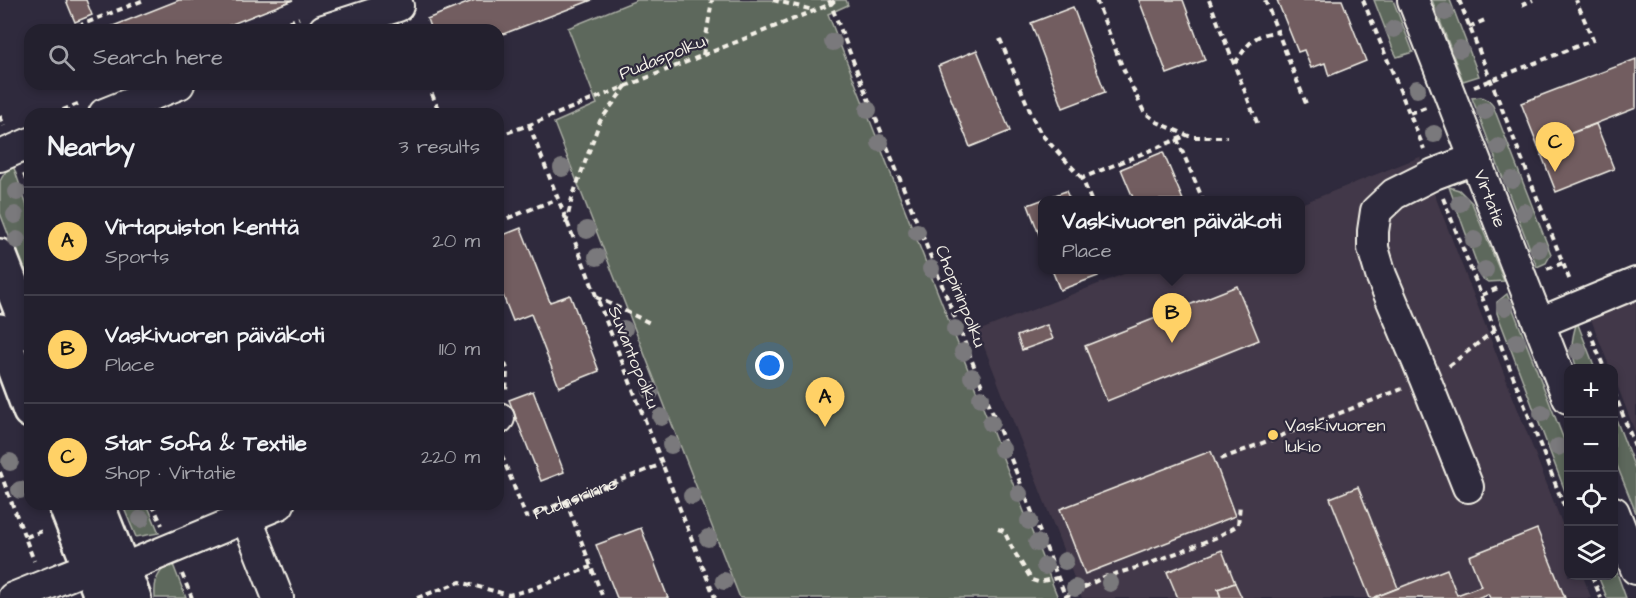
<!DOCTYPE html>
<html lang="en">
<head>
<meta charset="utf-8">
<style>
	:root { --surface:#23202e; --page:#2f2d3a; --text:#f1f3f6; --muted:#a3a3aa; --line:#403e4a; --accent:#ffd166 }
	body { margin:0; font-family:"Architects Daughter",sans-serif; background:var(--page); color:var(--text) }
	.controls { position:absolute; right:18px; bottom:18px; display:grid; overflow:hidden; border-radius:12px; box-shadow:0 3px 9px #0003 }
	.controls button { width:54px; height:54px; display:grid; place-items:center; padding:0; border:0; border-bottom:2px solid var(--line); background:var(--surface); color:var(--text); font:30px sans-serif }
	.you { position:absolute; left:770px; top:366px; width:21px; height:21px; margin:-15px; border:4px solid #fff; border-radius:50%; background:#1a73e8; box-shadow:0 0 0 9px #1a73e833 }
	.badge { display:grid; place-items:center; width:39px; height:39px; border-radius:50%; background:var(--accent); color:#111; font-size:20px; font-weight:700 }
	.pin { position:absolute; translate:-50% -50px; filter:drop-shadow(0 2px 3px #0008) }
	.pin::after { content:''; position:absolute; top:32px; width:21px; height:18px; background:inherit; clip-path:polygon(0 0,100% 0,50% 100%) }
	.popup { position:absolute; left:1038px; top:196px; width:267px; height:78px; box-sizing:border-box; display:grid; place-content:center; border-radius:12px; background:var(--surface); filter:drop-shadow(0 2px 4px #0005); font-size:20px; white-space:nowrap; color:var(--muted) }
	.popup b { font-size:22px; color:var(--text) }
	.popup::after { content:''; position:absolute; left:50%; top:100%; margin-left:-12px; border:12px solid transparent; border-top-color:var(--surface) }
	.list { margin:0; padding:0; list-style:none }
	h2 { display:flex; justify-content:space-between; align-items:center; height:78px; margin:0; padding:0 24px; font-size:26px }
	h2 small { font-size:20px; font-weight:400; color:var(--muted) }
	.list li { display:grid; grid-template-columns:39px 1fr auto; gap:18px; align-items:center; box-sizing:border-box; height:108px; padding:0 24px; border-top:2px solid var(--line) }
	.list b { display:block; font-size:22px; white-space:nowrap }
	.list p { margin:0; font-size:20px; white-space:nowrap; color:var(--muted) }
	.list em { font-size:20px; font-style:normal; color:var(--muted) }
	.icon { flex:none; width:33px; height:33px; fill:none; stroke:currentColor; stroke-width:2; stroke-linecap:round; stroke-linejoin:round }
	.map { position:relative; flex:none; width:1636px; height:598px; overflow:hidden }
	.search { position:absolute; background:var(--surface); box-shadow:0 3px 9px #0003; left:24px; top:24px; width:480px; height:66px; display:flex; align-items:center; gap:15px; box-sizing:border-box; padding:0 21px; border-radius:18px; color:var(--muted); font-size:22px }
	.panel { position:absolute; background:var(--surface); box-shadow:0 3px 9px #0003; left:24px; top:108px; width:480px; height:402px; border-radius:18px }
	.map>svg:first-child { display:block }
	.built { fill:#433948 }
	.green { fill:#5d675b; stroke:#a8aca2; stroke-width:1.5 }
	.building { fill:#725d60; stroke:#f4f1e8; stroke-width:1.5 }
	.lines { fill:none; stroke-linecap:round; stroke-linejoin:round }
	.minor-casing { stroke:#f4f1e8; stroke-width:34 }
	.major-casing { stroke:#f4f1e8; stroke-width:38 }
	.path { stroke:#f4f1e8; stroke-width:4; stroke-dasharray:6 4.5; stroke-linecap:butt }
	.minor { stroke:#2f2a3d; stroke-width:30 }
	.major { stroke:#2f2a3d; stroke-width:33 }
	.tree { fill:#7a797c }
	.poi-dot { fill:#ffd166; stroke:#2f2a3d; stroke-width:2 }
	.labels { text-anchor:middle; stroke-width:4.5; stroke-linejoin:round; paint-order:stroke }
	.street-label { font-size:18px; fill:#f4f1e8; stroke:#2f2a3d }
	.poi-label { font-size:18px; fill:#f4f1e8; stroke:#2f2a3d; text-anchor:start }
</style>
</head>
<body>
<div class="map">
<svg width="1636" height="598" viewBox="0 0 1636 598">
	<rect width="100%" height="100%" fill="#2f2a3d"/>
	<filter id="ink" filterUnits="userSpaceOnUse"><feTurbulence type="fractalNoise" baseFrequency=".0167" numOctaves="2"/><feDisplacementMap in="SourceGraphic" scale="12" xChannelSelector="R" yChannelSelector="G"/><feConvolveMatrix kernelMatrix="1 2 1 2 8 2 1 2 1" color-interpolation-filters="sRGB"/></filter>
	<g filter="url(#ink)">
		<!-- built -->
		<g class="built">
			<polygon points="1420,157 1568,539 1568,576 1583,576 1591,598 1082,598 978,331 1134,270 1301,270 1301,204"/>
			<polygon points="1636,301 1636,434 1614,377 1614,368 1610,368 1591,319"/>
		</g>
		<!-- green -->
		<g class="green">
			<polygon points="637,0 846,0 848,5 828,14 1058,598 740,598 554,123 597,104 568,28"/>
			<polygon points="1374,0 1393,0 1413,52 1397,57 1393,49"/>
			<polygon points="1432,0 1450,0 1479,76 1463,81"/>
			<polygon points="1481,97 1489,101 1493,106 1551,254 1546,263 1537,267 1472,98"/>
			<polygon points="13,165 30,215 30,276 17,257 0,213 0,181 4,174"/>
			<polygon points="1449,187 1459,190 1472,203 1504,281 1488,282 1482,278"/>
			<polygon points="1507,294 1568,450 1568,499 1497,313 1497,302"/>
			<path d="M1577 322 1595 368H1577C1570 351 1571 340 1577 322Z"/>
			<polygon points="1614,414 1636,471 1636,513 1614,458"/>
			<polygon points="131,504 147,504 159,533 136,537 123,506"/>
			<path d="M172 562 186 598H155C154 580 157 572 172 562Z"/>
			<polygon points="1614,565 1626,598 1607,598 1598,576 1614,576"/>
		</g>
		<!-- building -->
		<g class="building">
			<polygon points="66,0 86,0 92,15 75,22"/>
			<polygon points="179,0 293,0 217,30 103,30"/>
			<polygon points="475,0 592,0 498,36 498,30 431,30 427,19"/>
			<polygon points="1139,0 1183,0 1205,60 1167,74"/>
			<polygon points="1277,0 1342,0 1366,61 1329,76 1325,63 1311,68 1304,50 1298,52"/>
			<polygon points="1073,7 1105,92 1063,108 1031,23"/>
			<polygon points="977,50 1010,131 970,147 938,66"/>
			<polygon points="1636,59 1636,108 1538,146 1521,103"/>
			<polygon points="1596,124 1614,169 1556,192 1538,146"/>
			<polygon points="1163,152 1183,200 1134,200 1121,169"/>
			<polygon points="1066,191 1070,200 1043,200 1043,245 1028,205"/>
			<polygon points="521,228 550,302 570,295 599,371 559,387 531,314 513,321 498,283 498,237"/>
			<polygon points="1052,270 1096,270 1098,276 1060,290"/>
			<polygon points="1237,286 1259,340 1107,401 1085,346"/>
			<polygon points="1047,325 1053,339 1022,350 1017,336"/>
			<polygon points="533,391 564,472 541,481 509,400"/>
			<polygon points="1211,451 1235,516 1085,574 1060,509"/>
			<polygon points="1358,487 1398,588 1373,598 1370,598 1330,498"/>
			<polygon points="641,528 668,598 617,598 596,545"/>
			<polygon points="1537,529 1565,598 1490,598 1488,594 1477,598 1373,598 1447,569 1457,595 1481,586 1469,556"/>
			<polygon points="1222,550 1235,583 1218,589 1221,598 1178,598 1167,572"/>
			<polygon points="1235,583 1242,598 1221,598 1218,589"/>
		</g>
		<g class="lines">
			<!-- minor casing -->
			<g class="minor-casing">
				<g id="minor">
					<path id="s2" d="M1413 0 1568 398"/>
					<polyline points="324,30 398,6"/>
					<polyline points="104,114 179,84"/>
					<polyline points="0,156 30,143"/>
					<polyline points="1539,323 1636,283"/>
					<polyline points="498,419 499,418"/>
					<polyline points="1468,487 1425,379 1381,275 1373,248 1373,231 1376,211 1394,194 1434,174 1474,159"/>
					<polyline points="241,504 278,598"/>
					<polyline points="1614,512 1636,569"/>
					<polyline points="13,598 90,567 122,569 279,504"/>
				</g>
			</g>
			<!-- major casing -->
			<g class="major-casing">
				<g id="major">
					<polyline points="0,256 30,333"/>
					<polyline points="0,331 30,411"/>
					<polyline points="65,504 102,598"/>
					<polyline points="97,504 134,598"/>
				</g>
			</g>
			<!-- path -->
			<g class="path">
				<polyline points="773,0 813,10"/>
				<polyline points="829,0 1066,598"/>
				<polyline points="1096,0 1122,66 1144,112 1157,122 1191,137 1227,137"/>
				<polyline points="1209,0 1258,125"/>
				<polyline points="1265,0 1307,106"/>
				<polyline points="1363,0 1424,149"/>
				<polyline points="1459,0 1570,281"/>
				<polyline points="1522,5 1533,0"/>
				<polyline points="1469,27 1487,19"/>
				<polyline points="68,30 144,0"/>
				<polyline points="269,30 299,18"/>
				<polyline points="1000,39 1035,123 1042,135 1082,178"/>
				<polyline points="703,55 712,0"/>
				<path d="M1235 63C1249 44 1252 34 1278 32"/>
				<polyline points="428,84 440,114"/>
				<polyline points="1474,87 1593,40 1576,0"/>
				<polyline points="1410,113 1426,107"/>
				<polyline points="53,114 80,103"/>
				<polyline points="0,116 4,126"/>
				<polyline points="529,125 715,598"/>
				<polyline points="498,136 529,125 831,4 835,0"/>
				<polyline points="1177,139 1203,200"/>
				<polyline points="24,174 30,191"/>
				<polyline points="1443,198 1568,516"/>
				<polyline points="1091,200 1082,178 1186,136"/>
				<polyline points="498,222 557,199"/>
				<polyline points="566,224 572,198 600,121 626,86"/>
				<polyline points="1547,269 1563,263"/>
				<polyline points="1482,295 1498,288"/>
				<polyline points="596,297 652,324"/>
				<polyline points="1589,330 1604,368"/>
				<polyline points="498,343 507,369 506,394"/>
				<polyline points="1449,366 1495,330"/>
				<polyline points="1614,392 1636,449"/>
				<path id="s1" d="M498 446 526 517 662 464"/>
				<polyline points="1221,459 1402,389"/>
				<polyline points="0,472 34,561"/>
				<polyline points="566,501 603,598"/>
				<polyline points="152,504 162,525"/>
				<polyline points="998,529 1004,531 1013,550 1032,580 1038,582 1057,578"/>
				<polyline points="26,537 45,530"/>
				<polyline points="182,574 192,598"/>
				<polyline points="1592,576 1601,598"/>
				<polyline points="1065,597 1104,577 1146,565 1217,537 1238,525 1240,505"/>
				<polyline points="417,598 460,582 509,595 532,589 591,567"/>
			</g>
			<!-- minor -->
			<use href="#minor" class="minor"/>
			<!-- major -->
			<use href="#major" class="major"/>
		</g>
		<!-- trees -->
		<g class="tree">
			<circle cx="1445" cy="12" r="9"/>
			<circle cx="1394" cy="29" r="9"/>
			<circle cx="833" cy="42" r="9"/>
			<circle cx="1460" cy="49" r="9"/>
			<circle cx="1417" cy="89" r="9"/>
			<circle cx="868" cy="110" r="9"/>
			<circle cx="1485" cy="111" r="9"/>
			<circle cx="1434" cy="134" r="9"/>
			<circle cx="880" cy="143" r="9"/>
			<circle cx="1499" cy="147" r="9"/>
			<circle cx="562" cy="168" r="9"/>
			<circle cx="1512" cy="180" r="9"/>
			<circle cx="17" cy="192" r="9"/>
			<circle cx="1460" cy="203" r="9"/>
			<circle cx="1524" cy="212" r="9"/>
			<circle cx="15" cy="215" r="9"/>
			<circle cx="587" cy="230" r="9"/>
			<circle cx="917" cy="232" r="9"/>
			<circle cx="17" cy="240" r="9"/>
			<circle cx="1474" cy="240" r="9"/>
			<circle cx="1539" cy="249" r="9"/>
			<circle cx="597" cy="257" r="9"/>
			<circle cx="931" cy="269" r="9"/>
			<circle cx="1485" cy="270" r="9"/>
			<circle cx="1505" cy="307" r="9"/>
			<circle cx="624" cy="329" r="9"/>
			<circle cx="955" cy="329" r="9"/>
			<circle cx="1517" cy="342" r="9"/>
			<circle cx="1578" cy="351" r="9"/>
			<circle cx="963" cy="352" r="9"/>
			<circle cx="972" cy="377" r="9"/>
			<circle cx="651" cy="391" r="9"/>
			<circle cx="981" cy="398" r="9"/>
			<circle cx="1542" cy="413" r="9"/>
			<circle cx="661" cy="417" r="9"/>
			<circle cx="991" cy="423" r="9"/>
			<circle cx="671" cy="445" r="9"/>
			<circle cx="1558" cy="447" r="9"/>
			<circle cx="1002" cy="449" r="9"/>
			<circle cx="10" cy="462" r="9"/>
			<circle cx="20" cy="490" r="9"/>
			<circle cx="1019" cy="494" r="9"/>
			<circle cx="692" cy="496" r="9"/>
			<circle cx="141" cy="519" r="9"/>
			<circle cx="1029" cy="521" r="9"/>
			<circle cx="708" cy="538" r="9"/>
			<circle cx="1037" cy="543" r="9"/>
			<circle cx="1065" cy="561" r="9"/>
			<circle cx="1045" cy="566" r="9"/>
			<circle cx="724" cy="581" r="9"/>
			<circle cx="1110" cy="583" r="9"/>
			<circle cx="1075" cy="588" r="9"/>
		</g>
	</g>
	<!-- markers -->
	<circle class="poi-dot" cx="1273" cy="435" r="6"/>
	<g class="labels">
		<!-- street labels -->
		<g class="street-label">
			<text transform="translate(662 57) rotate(-22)" y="6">Pudaspolku</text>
			<text dy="6" stroke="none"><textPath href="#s2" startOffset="213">Virtatie</textPath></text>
			<text transform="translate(961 296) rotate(68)" y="6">Chopininpolku</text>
			<text transform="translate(634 357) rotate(68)" y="6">Suvantopolku</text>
			<text dy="6" stroke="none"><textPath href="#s1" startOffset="129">Pudasrinne</textPath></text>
		</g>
		<!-- poi labels -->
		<g class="poi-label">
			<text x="1285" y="431">Vaskivuoren<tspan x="1285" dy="21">lukio</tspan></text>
		</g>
	</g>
</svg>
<div class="controls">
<button>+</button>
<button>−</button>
<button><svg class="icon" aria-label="locate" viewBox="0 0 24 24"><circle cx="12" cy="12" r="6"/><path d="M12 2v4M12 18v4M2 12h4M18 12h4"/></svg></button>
<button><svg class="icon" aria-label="layers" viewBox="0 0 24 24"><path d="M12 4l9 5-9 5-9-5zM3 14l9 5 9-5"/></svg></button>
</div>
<div class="you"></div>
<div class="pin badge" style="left:825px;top:427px">A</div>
<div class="pin badge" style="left:1172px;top:343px">B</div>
<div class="popup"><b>Vaskivuoren päiväkoti</b>Place</div>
<div class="pin badge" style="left:1555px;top:172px">C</div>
<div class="search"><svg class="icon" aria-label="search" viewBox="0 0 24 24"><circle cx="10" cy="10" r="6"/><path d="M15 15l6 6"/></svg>Search here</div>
<section class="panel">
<h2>Nearby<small>3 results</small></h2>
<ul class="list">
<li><span class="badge">A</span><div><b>Virtapuiston kenttä</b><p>Sports</p></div><em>20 m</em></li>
<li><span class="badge">B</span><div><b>Vaskivuoren päiväkoti</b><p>Place</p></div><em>110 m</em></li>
<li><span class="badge">C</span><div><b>Star Sofa &amp; Textile</b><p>Shop · Virtatie</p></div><em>220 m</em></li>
</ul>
</section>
</div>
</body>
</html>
